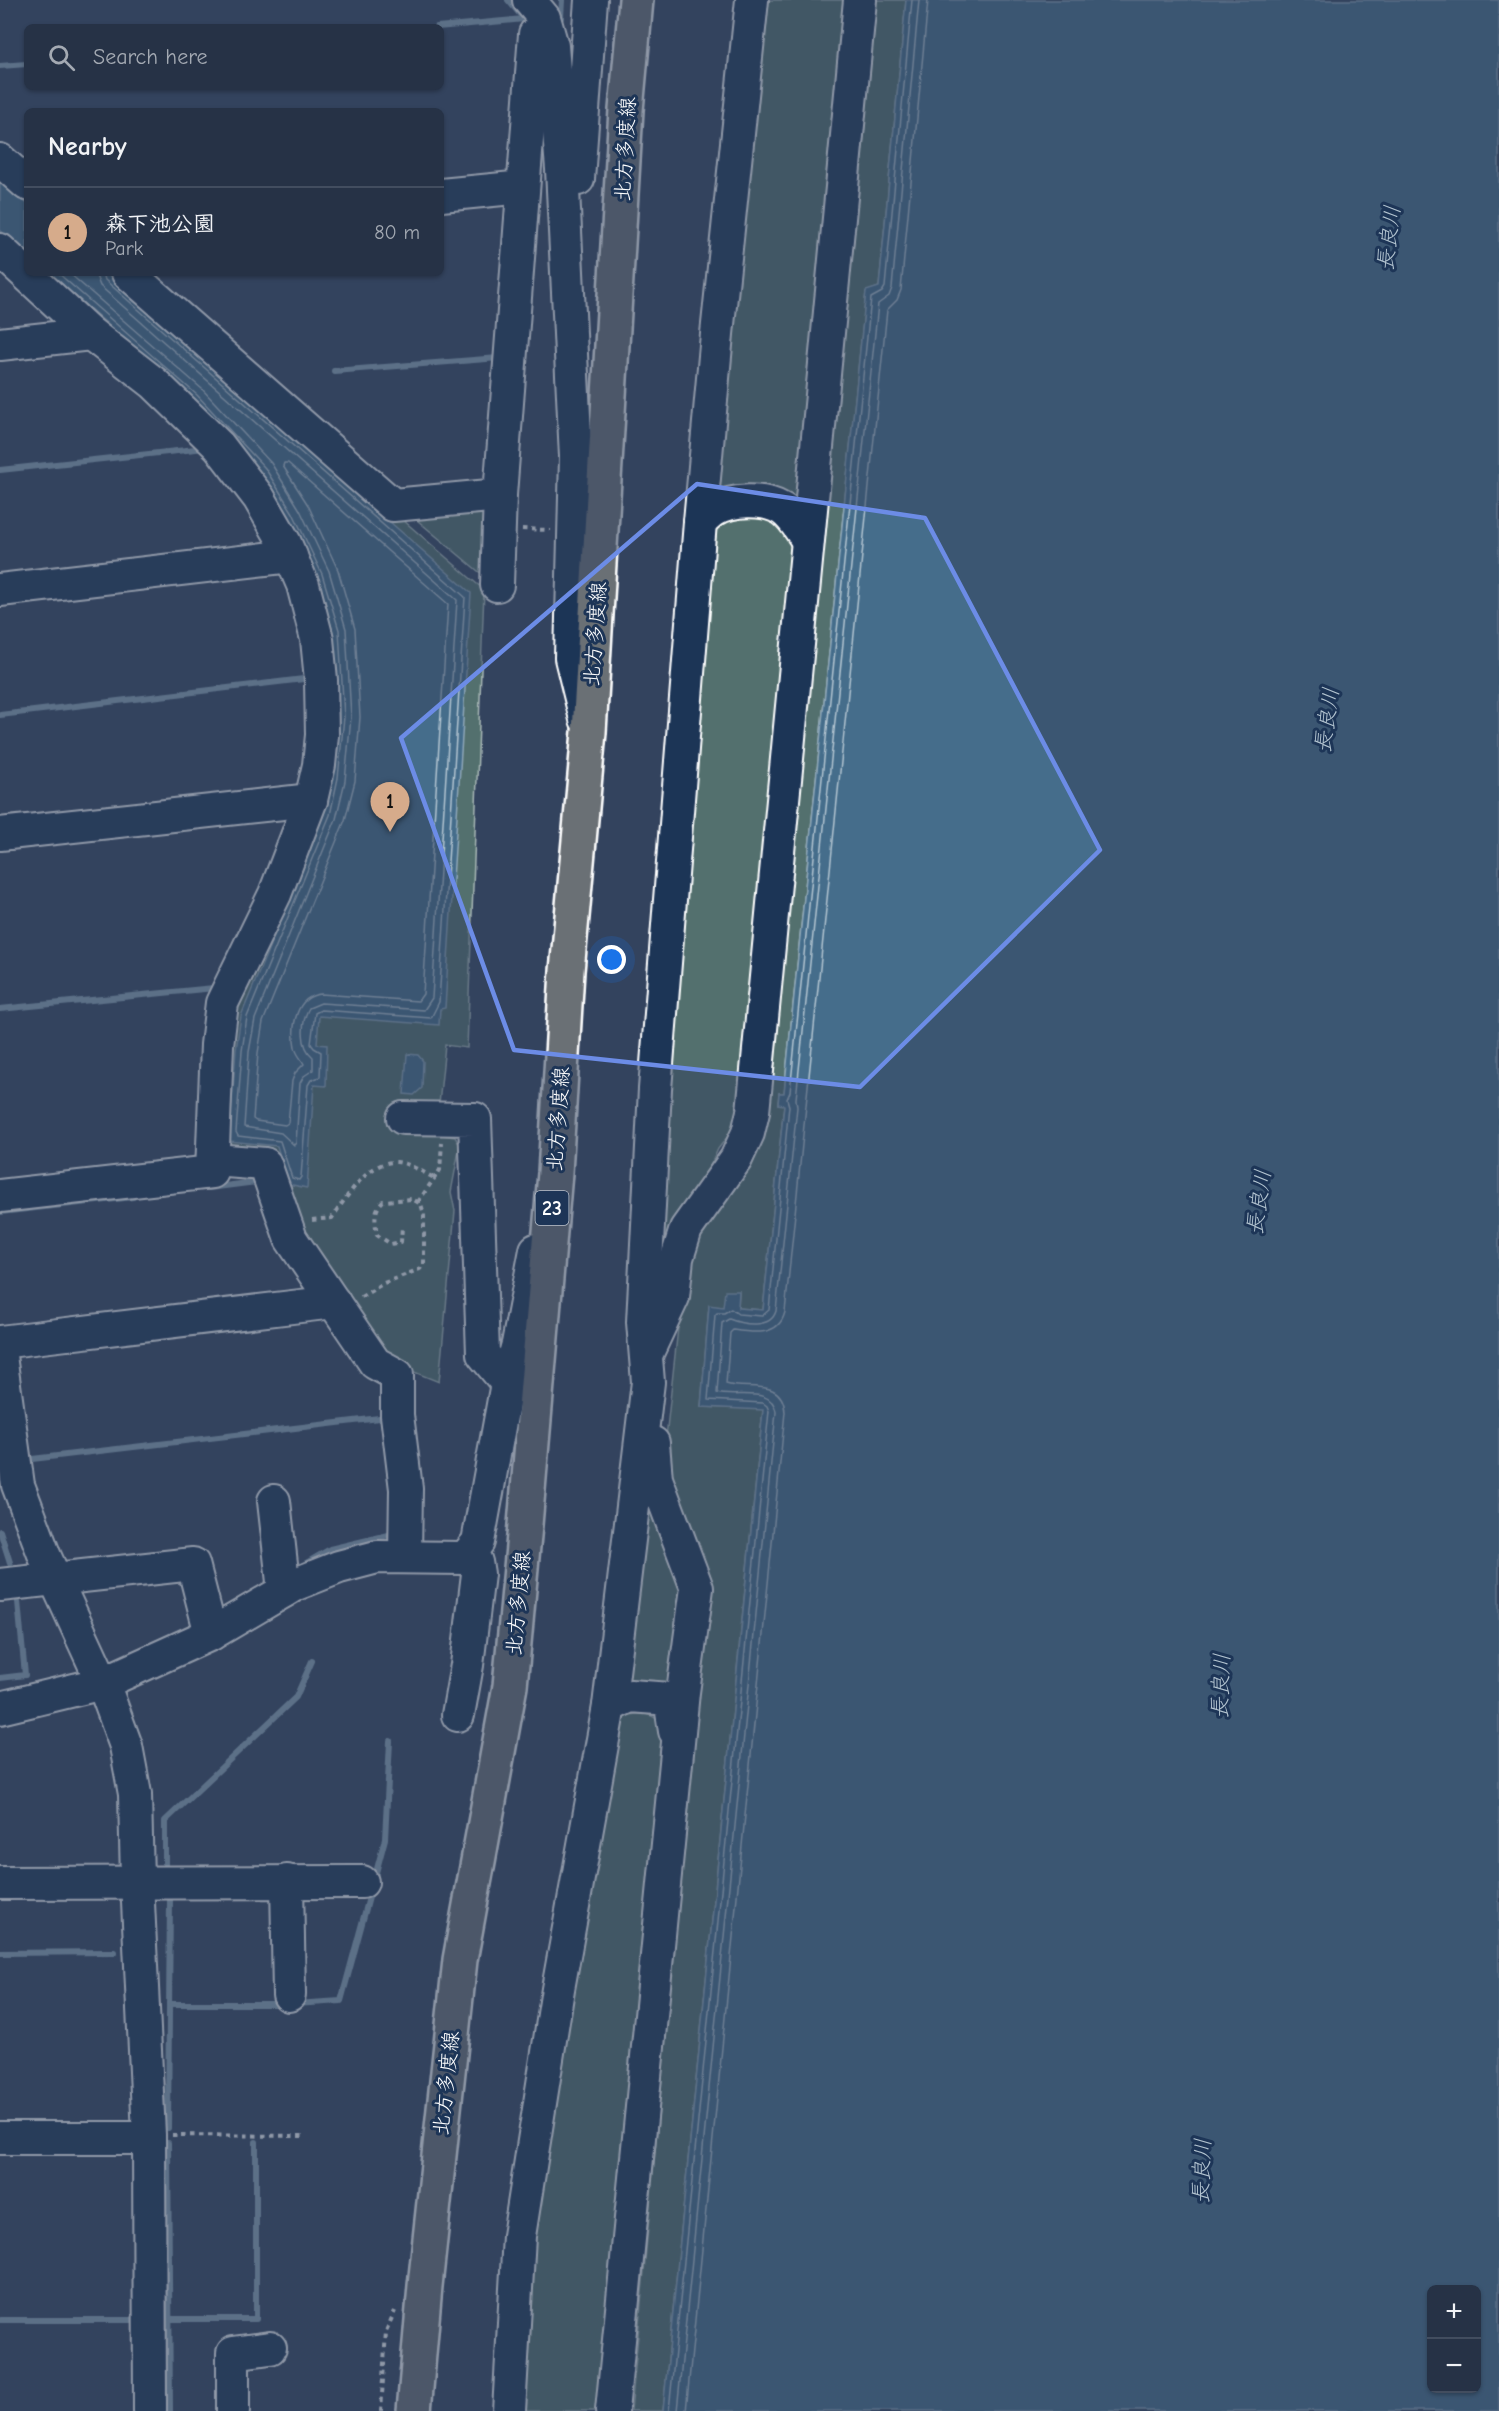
<!DOCTYPE html>
<html lang="en">
<head>
<meta charset="utf-8">
<style>
	:root { --surface:#263246; --page:#323e51; --text:#f1f3f6; --muted:#a4aab3; --line:#424d5f; --accent:#d6ab8b }
	body { margin:0; font-family:"Comic Neue","Klee One",sans-serif; background:var(--page); color:var(--text) }
	.controls { position:absolute; right:18px; bottom:18px; display:grid; overflow:hidden; border-radius:9px; box-shadow:0 2px 4px #0004 }
	.controls button { width:54px; height:54px; display:grid; place-items:center; padding:0; border:0; border-bottom:2px solid var(--line); background:var(--surface); color:var(--text); font:30px sans-serif }
	.you { position:absolute; left:612px; top:960px; width:21px; height:21px; margin:-15px; border:4px solid #fff; border-radius:50%; background:#1a73e8; box-shadow:0 0 0 9px #1a73e833 }
	.badge { display:grid; place-items:center; width:39px; height:39px; border-radius:50%; background:var(--accent); color:#111; font-size:20px; font-weight:700 }
	.pin { position:absolute; translate:-50% -50px; filter:drop-shadow(0 2px 3px #0008) }
	.pin::after { content:''; position:absolute; top:32px; width:21px; height:18px; background:inherit; clip-path:polygon(0 0,100% 0,50% 100%) }
	.list { margin:0; padding:0; list-style:none }
	h2 { display:flex; justify-content:space-between; align-items:center; height:78px; margin:0; padding:0 24px; font-size:26px }
	h2 small { font-size:20px; font-weight:400; color:var(--muted) }
	.list li { display:grid; grid-template-columns:39px 1fr auto; gap:18px; align-items:center; box-sizing:border-box; height:90px; padding:0 24px; border-top:2px solid var(--line) }
	.list b { display:block; font-size:22px; white-space:nowrap }
	.list p { margin:0; font-size:20px; white-space:nowrap; color:var(--muted) }
	.list em { font-size:20px; font-style:normal; color:var(--muted) }
	.icon { flex:none; width:33px; height:33px; fill:none; stroke:currentColor; stroke-width:2; stroke-linecap:round; stroke-linejoin:round }
	.map { position:relative; flex:none; width:1499px; height:2411px; overflow:hidden }
	.search { position:absolute; background:var(--surface); box-shadow:0 2px 4px #0004; left:24px; top:24px; width:420px; height:66px; display:flex; align-items:center; gap:15px; box-sizing:border-box; padding:0 21px; border-radius:9px; color:var(--muted); font-size:22px }
	.panel { position:absolute; background:var(--surface); box-shadow:0 2px 4px #0004; left:24px; top:108px; width:420px; height:168px; border-radius:9px }
	.map>svg:first-child { display:block }
	.green { fill:#53706e; stroke:#a9b8b6; stroke-width:1.5 }
	.water { fill:#446d8b; stroke:#8fa7b9; stroke-width:1.5; fill-rule:evenodd }
	.lines { fill:none; stroke-linecap:round; stroke-linejoin:round }
	.shore { stroke:#b4c5d1; stroke-width:1.5 }
	.stream { stroke:#8fa7b9; stroke-width:6 }
	.minor-casing { stroke:#fff; stroke-width:36 }
	.major-casing { stroke:#fff; stroke-width:38 }
	.path { stroke:#fff; stroke-width:4; stroke-dasharray:4.5 4.5; stroke-linecap:butt }
	.minor { stroke:#1d3557; stroke-width:32 }
	.major { stroke:#6b6f75; stroke-width:33 }
	.marked { fill:none; stroke:#6c8ce6; stroke-width:4.5; stroke-linejoin:round }
	.labels { text-anchor:middle; stroke-width:6; stroke-linejoin:round; paint-order:stroke }
	.shield { fill:#1d3557; stroke:#bbc2cd; stroke-width:1.5 }
	.shield-label { font-size:20px; font-weight:bold; fill:#fff }
	.street-label { font-size:21px; fill:#fff; stroke:#1d3557 }
	.water-label { font-size:22px; font-style:italic; fill:#b4c5d1; stroke:#1d3557 }
</style>
</head>
<body>
<div class="map">
<svg width="1499" height="2411" viewBox="0 0 1499 2411">
	<rect width="100%" height="100%" fill="#33435e"/>
	<filter id="ink" filterUnits="userSpaceOnUse"><feTurbulence type="fractalNoise" baseFrequency=".0167" numOctaves="2"/><feDisplacementMap in="SourceGraphic" scale="12" xChannelSelector="R" yChannelSelector="G"/><feConvolveMatrix kernelMatrix="1 2 1 2 8 2 1 2 1" color-interpolation-filters="sRGB"/></filter>
	<g filter="url(#ink)">
		<!-- green -->
		<g class="green">
			<polygon points="762,0 851,0 801,502 716,502"/>
			<polygon points="868,0 906,0 879,287 866,292 784,1093 779,1093 778,1104 784,1104 763,1310 738,1308 739,1292 724,1307 709,1306 701,1407 763,1409 663,2411 631,2411 706,1602 664,1456 686,1255 748,1157"/>
			<polygon points="39,273 117,273 484,590 467,1048 445,1045 436,1134 455,1137 460,1145 451,1192 455,1211 439,1382 382,1359 296,1237 284,1191 221,1150 239,997 327,742 272,502"/>
			<polygon points="487,501 484,576 405,510"/>
			<polygon points="760,511 799,537 742,1118 718,1149 702,1184 683,1205 672,1235 668,1256 657,1256 712,530 728,515"/>
			<polygon points="648,1492 684,1567 677,1681 665,1689 636,1688 625,1678"/>
			<path d="M641 1713C657 1716 662 1721 667 1737L602 2411H524L535 2236 570 2003 618 1725 625 1716Z"/>
		</g>
		<!-- water -->
		<g class="water">
			<path d="M906 0H1499V2411H663L763 1410 701 1407 709 1305 723 1307 725 1291H739L738 1308 763 1310 784 1105 778 1104 779 1093H784L866 291 879 287ZM1432 2290H1476V2388H1432Z"/>
			<polygon points="0,180 27,204 27,254 0,230"/>
			<polygon points="49,273 106,273 471,593 445,1008 440,1009 439,1025 319,1016 317,1044 327,1045 326,1086 314,1085 307,1188 288,1184 277,1146 229,1141 236,1050 241,1016 324,814 332,777 338,717 333,632 317,576 288,516 260,472 193,399"/>
			<polygon points="407,1054 418,1055 423,1061 422,1088 414,1095 404,1094"/>
		</g>
		<g class="lines">
			<!-- shore -->
			<g class="shore">
				<polyline points="58,273 197,395 265,468 293,513 322,574 339,630 344,717 338,778 330,815 247,1017 242,1051 236,1132 238,1136 280,1141 292,1178 299,1180 301,1177 308,1085 311,1080 320,1077 321,1052 314,1048 311,1044 315,1013 321,1010 431,1018 439,1002 465,597 105,280 103,273"/>
				<path d="M69 273 202 389 271 463 300 510 329 571 346 629 351 717 345 781 336 819 255 1019 249 1052 244 1127 281 1133 294 1145 296 1143 300 1083 304 1076 313 1070V1057C300 1047 301 1022 309 1008L321 1003 424 1010 432 998 457 600 100 286 95 273"/>
				<path d="M284 463H288L448 604 423 994 418 1001 321 994C296 996 291 1026 295 1047 296 1054 301 1058 304 1064L295 1073 292 1081 288 1123 285 1125 256 1121 253 1119 258 1053 263 1022 345 820 355 781 360 717 355 629 338 570 308 505 283 466Z"/>
				<polyline points="669,2411 769,1411 767,1406 763,1403 708,1400 715,1315 717,1313 724,1313 731,1309 738,1314 762,1316 769,1310 789,1106 787,1099 790,1092 871,298 882,292 885,287 912,0"/>
				<path d="M677 2411 776 1412C773 1385 734 1399 717 1393L722 1323 729 1319C744 1325 771 1329 776 1311L797 1107 796 1099 878 304 889 296 892 288 919 0"/>
				<path d="M686 2411 785 1412C783 1377 748 1391 726 1384L730 1333 733 1330C753 1333 779 1337 785 1312L887 310 897 300 901 290 928 0"/>
			</g>
			<!-- stream -->
			<g class="stream">
				<polyline points="508,0 524,19 524,29"/>
				<polyline points="561,18 562,0"/>
				<polyline points="437,27 524,19"/>
				<polyline points="0,66 27,64"/>
				<polyline points="334,371 499,358"/>
				<polyline points="0,470 205,448"/>
				<polyline points="0,715 312,678"/>
				<polyline points="0,1009 214,988"/>
				<polyline points="209,1188 256,1182"/>
				<polyline points="0,1212 133,1197"/>
				<polyline points="32,1459 388,1417"/>
				<polyline points="0,1531 14,1575"/>
				<polyline points="301,1566 330,1549 393,1534"/>
				<polyline points="0,1678 25,1675 17,1591"/>
				<polyline points="165,1869 165,1821 296,1697 312,1661"/>
				<polyline points="374,1880 385,1839 390,1741"/>
				<polyline points="0,1953 114,1952"/>
				<polyline points="169,2004 282,2004"/>
				<polyline points="295,2004 341,2001 371,1890"/>
				<polyline points="168,2128 170,1898"/>
				<polyline points="168,2143 170,2411"/>
				<polyline points="170,2319 256,2319 256,2142"/>
				<polyline points="0,2320 137,2320"/>
			</g>
			<!-- minor casing -->
			<g class="minor-casing">
				<g id="minor">
					<polyline points="529,0 544,18 552,46 562,169 576,457 571,658 586,719"/>
					<polyline points="0,160 27,184"/>
					<polyline points="578,179 591,0"/>
					<polyline points="441,195 523,187"/>
					<polyline points="0,250 91,334 154,383 219,446 259,498 285,543 303,585 317,639 321,680 322,735 319,765 311,800 275,894 222,1003 217,1045 212,1172 0,1196"/>
					<polyline points="128,273 393,505 500,495"/>
					<polyline points="0,344 91,334"/>
					<path d="M700 522C704 518 709 513 714 510 732 499 764 498 782 509 793 516 799 528 806 538"/>
					<polyline points="497,585 500,495 535,34"/>
					<polyline points="0,590 291,556"/>
					<polyline points="0,834 311,800"/>
					<polyline points="403,1118 475,1119 483,1354 507,1383"/>
					<polyline points="214,1160 265,1164 291,1239 375,1363 397,1375 397,1415 406,1489 405,1556"/>
					<polyline points="0,1342 334,1302"/>
					<polyline points="647,1353 673,1297 677,1258 686,1229 736,1159 748,1133 753,1112 860,0"/>
					<polyline points="0,1356 18,1485 45,1557 103,1683 126,1746 135,1794 137,1881 149,2135 150,2411"/>
					<polyline points="274,1501 284,1591"/>
					<polyline points="0,1585 193,1564 211,1634"/>
					<polyline points="609,1706 648,1382 643,1322 655,1089 700,522 717,334 752,0"/>
					<polyline points="0,1708 103,1683 211,1634 296,1584 339,1567 377,1557 465,1558 478,1542 507,1383 518,1344 536,1250"/>
					<polyline points="458,1715 467,1665 478,1574 476,1562 465,1558"/>
					<polyline points="287,1881 289,1995"/>
					<polyline points="0,1883 362,1882"/>
					<polyline points="0,2138 149,2138"/>
					<polyline points="233,2411 233,2353 270,2348"/>
					<polyline points="509,2411 519,2236 558,1989 609,1706 630,1696 670,1699 675,1731"/>
					<polyline points="612,2411 683,1692 697,1588 656,1479 653,1443"/>
				</g>
			</g>
			<!-- major casing -->
			<g class="major-casing">
				<polyline id="major" points="414,2411 425,2286 460,1960 510,1686 525,1525 555,1173 567,971 589,732 626,110 636,0"/>
			</g>
			<!-- path -->
			<g class="path">
				<polyline points="522,529 550,530"/>
				<polyline points="418,1202 440,1170 442,1143"/>
				<path d="M312 1220 332 1218C346 1198 368 1160 397 1162 409 1163 424 1173 436 1179"/>
				<path d="M361 1297 384 1283 420 1269 424 1264V1214L421 1204 412 1199 383 1201C373 1211 375 1221 377 1235L391 1244 401 1242 402 1226"/>
				<polyline points="172,2135 304,2136"/>
				<polyline points="381,2411 386,2331 395,2311"/>
			</g>
			<!-- minor -->
			<use href="#minor" class="minor"/>
			<!-- major -->
			<use href="#major" class="major"/>
		</g>
	</g>
	<!-- marked area -->
	<path d="M0 0H1499V2411H0ZM697 484 925 518 1100 850 860 1087 514 1050 401 738Z" fill="#33435e" fill-opacity=".55" fill-rule="evenodd"/>
	<path class="marked" d="M697 484 925 518 1100 850 860 1087 514 1050 401 738Z"/>
	<g class="labels">
		<!-- shield labels -->
		<rect class="shield" x="535.5" y="1191" width="33" height="34" rx="4.5"/>
		<g class="shield-label">
			<text x="552" y="1215">23</text>
		</g>
		<!-- street labels -->
		<g class="street-label">
			<text transform="translate(625 149) rotate(-87)" y="7">北方多度線</text>
			<text transform="translate(595 634) rotate(-86)" y="7">北方多度線</text>
			<text transform="translate(558 1119) rotate(-86)" y="7">北方多度線</text>
			<text transform="translate(518 1603) rotate(-85)" y="7">北方多度線</text>
			<text transform="translate(446 2083) rotate(-84)" y="7">北方多度線</text>
		</g>
		<!-- water labels -->
		<g class="water-label">
			<text transform="translate(1388 238) rotate(-83)" y="8">長良川</text>
			<text transform="translate(1326 720) rotate(-82)" y="8">長良川</text>
			<text transform="translate(1258 1202) rotate(-82)" y="8">長良川</text>
			<text transform="translate(1220 1686) rotate(-88)" y="8">長良川</text>
			<text transform="translate(1201 2171) rotate(-88)" y="8">長良川</text>
		</g>
	</g>
</svg>
<div class="controls">
<button>+</button>
<button>−</button>
</div>
<div class="you"></div>
<div class="pin badge" style="left:390px;top:832px">1</div>
<div class="search"><svg class="icon" aria-label="search" viewBox="0 0 24 24"><circle cx="10" cy="10" r="6"/><path d="M15 15l6 6"/></svg>Search here</div>
<section class="panel">
<h2>Nearby<small></small></h2>
<ul class="list">
<li><span class="badge">1</span><div><b>森下池公園</b><p>Park</p></div><em>80 m</em></li>
</ul>
</section>
</div>
</body>
</html>
